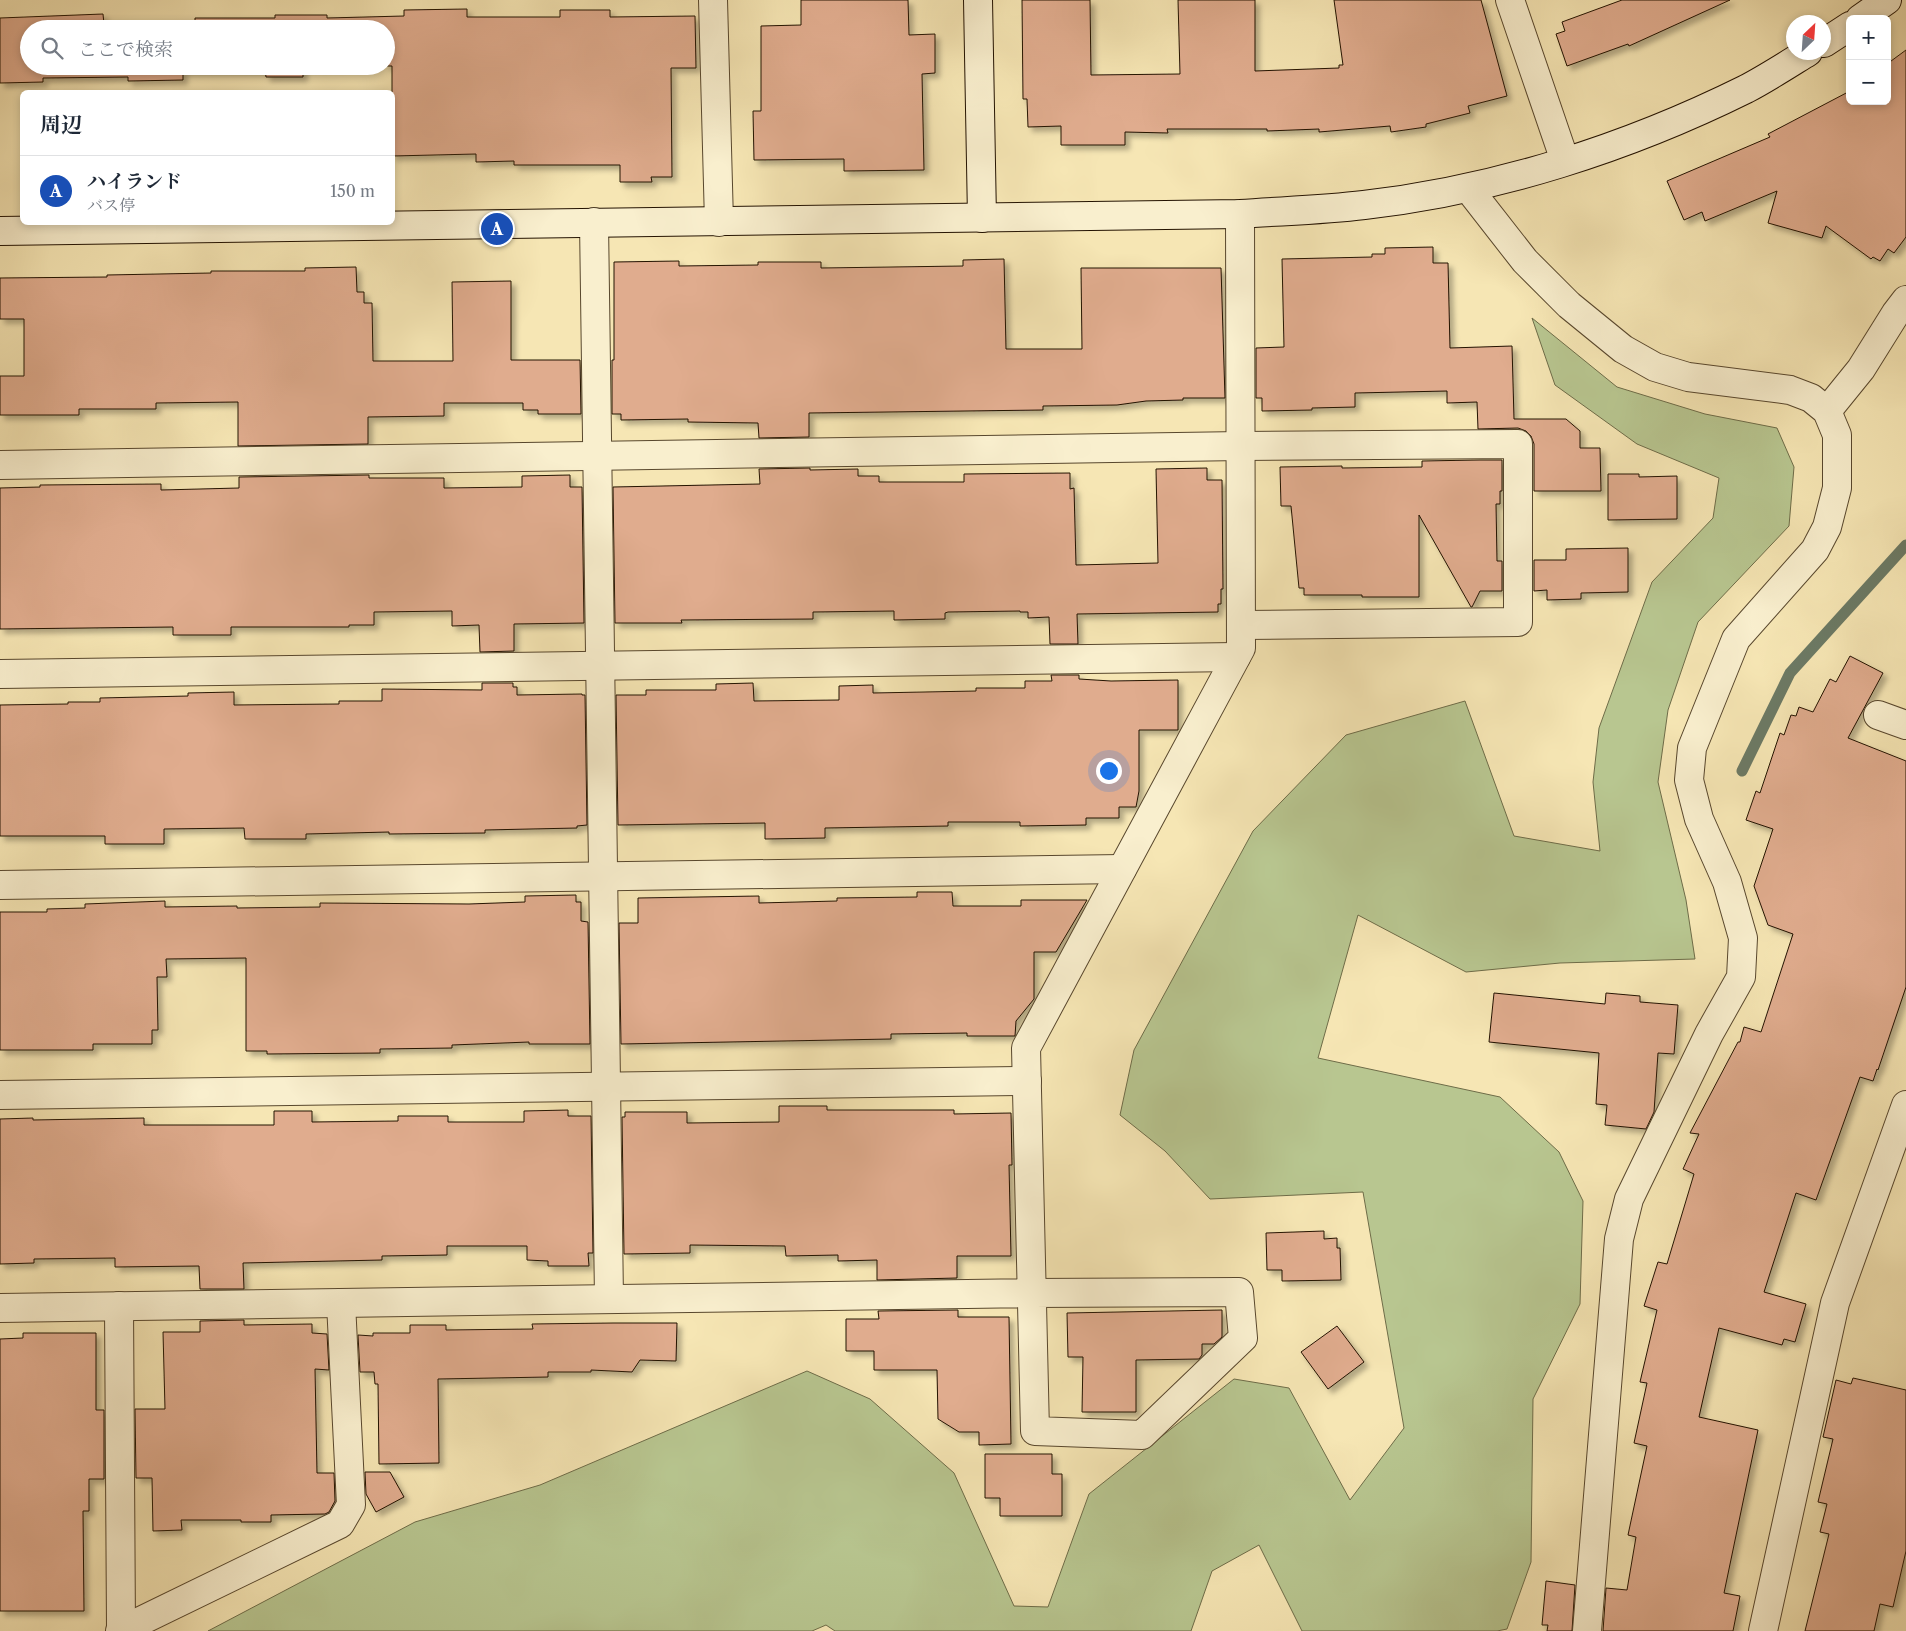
<!DOCTYPE html>
<html lang="ja">
<head>
<meta charset="utf-8">
<style>
	:root { --surface:#fff; --page:#f6f6f7; --text:#1f2937; --muted:#747a83; --line:#e0e1e3; --accent:#2563eb }
	body { margin:0; font-family:"Libre Caslon Text","Noto Serif JP",serif; background:var(--page); color:var(--text) }
	.controls { position:absolute; right:15px; top:15px; display:grid; overflow:hidden; border-radius:8px; box-shadow:0 2px 8px #0003 }
	.controls button { width:45px; height:45px; display:grid; place-items:center; padding:0; border:0; border-bottom:1px solid var(--line); background:var(--surface); color:var(--text); font:25px sans-serif }
	.compass { position:absolute; left:1786px; top:15px; width:45px; height:45px; border-radius:50%; background:var(--surface); box-shadow:0 2px 8px #0003; rotate:25deg }
	.you { position:absolute; left:1108px; top:770px; width:18px; height:18px; margin:-12px; border:4px solid #fff; border-radius:50%; background:#1a73e8; box-shadow:0 0 0 8px #1a73e833 }
	.badge { display:grid; place-items:center; width:32px; height:32px; border-radius:50%; background:var(--accent); color:#fff; font-size:16px; font-weight:700 }
	.pin { position:absolute; translate:-50% -50%; border:2px solid #fff; box-shadow:0 1px 5px #0006 }
	.list { margin:0; padding:0; list-style:none }
	h2 { display:flex; justify-content:space-between; align-items:center; height:65px; margin:0; padding:0 20px; font-size:21px }
	h2 small { font-size:16px; font-weight:400; color:var(--muted) }
	.list li { display:grid; grid-template-columns:32px 1fr auto; gap:15px; align-items:center; box-sizing:border-box; height:70px; padding:0 20px; border-top:1px solid var(--line) }
	.list b { display:block; font-size:19px; white-space:nowrap }
	.list p { margin:0; font-size:16px; white-space:nowrap; color:var(--muted) }
	.list em { font-size:16px; font-style:normal; color:var(--muted) }
	.icon { flex:none; width:28px; height:28px; fill:none; stroke:currentColor; stroke-width:2; stroke-linecap:round; stroke-linejoin:round }
	.map { position:relative; flex:none; width:1906px; height:1631px; overflow:hidden }
	.search { position:absolute; background:var(--surface); box-shadow:0 2px 8px #0003; left:20px; top:20px; width:375px; height:55px; display:flex; align-items:center; gap:12px; box-sizing:border-box; padding:0 18px; border-radius:28px; color:var(--muted); font-size:19px }
	.panel { position:absolute; background:var(--surface); box-shadow:0 2px 8px #0003; left:20px; top:90px; width:375px; height:135px; border-radius:8px }
	.map>svg:first-child { display:block }
	.green { fill:#b8c690; stroke:#6e6c48 }
	.lines { fill:none; stroke-linecap:round; stroke-linejoin:round }
	.stream { stroke:#6c7a65; stroke-width:11 }
	.building { fill:#e0ac8e; stroke:#231200; filter:url(#shadow) }
	.street-casing { stroke:#58472d; stroke-width:30 }
	.secondary-casing { stroke:#231200; stroke-width:30 }
	.street { stroke:#f9efce; stroke-width:28 }
	.secondary { stroke:#f9efce; stroke-width:28 }
</style>
</head>
<body>
<div class="map">
<svg width="1906" height="1631" viewBox="0 0 1906 1631">
	<defs>
		<filter id="shadow"><feDropShadow dx="4.5" dy="4.5" stdDeviation="2.5" flood-color="#0004"/></filter>
	</defs>
	<rect width="100%" height="100%" fill="#f6e6b4"/>
	<filter id="stains"><feTurbulence type="fractalNoise" baseFrequency=".004" numOctaves="4"/><feColorMatrix values="0 0 0 0 .2 0 0 0 0 .09 0 0 0 0 .02 0 0 0 .5 -.17"/></filter>
	<radialGradient id="worn" r=".72"><stop offset=".6" stop-color="#630" stop-opacity="0"/><stop offset="1" stop-color="#630" stop-opacity=".3"/></radialGradient>
	<!-- green -->
	<polygon class="green" points="1532,318 1617,387 1705,414 1777,428 1794,467 1789,526 1698,622 1668,710 1658,782 1686,900 1695,959 1560,963 1466,972 1358,915 1318,1058 1500,1097 1559,1152 1583,1201 1580,1304 1533,1399 1531,1562 1507,1629 1497,1631 1302,1631 1259,1545 1212,1571 1191,1631 835,1631 826,1625 812,1631 208,1631 415,1522 540,1485 807,1371 870,1399 954,1473 1014,1606 1048,1607 1089,1494 1234,1379 1289,1388 1350,1500 1404,1428 1363,1192 1210,1199 1165,1151 1120,1115 1134,1050 1253,831 1346,735 1465,701 1514,836 1600,851 1593,782 1599,728 1652,582 1713,518 1719,478 1637,444 1555,385"/>
	<g class="lines">
		<!-- stream -->
		<polyline class="stream" points="1742,771 1790,673 1906,545"/>
	</g>
	<!-- building -->
	<g class="building">
		<polygon points="801,0 908,0 909,35 935,34 935,73 922,74 924,170 844,171 844,159 754,160 753,111 761,111 761,26 801,25"/>
		<polygon points="1022,0 1090,0 1091,75 1180,74 1178,0 1255,0 1255,71 1339,68 1339,65 1343,65 1334,0 1481,0 1507,96 1468,106 1470,113 1426,124 1426,127 1391,132 1390,126 1319,132 1319,129 1267,131 1267,129 1167,129 1168,133 1125,132 1125,145 1061,145 1061,126 1028,127 1027,99 1023,99"/>
		<polygon points="1622,0 1730,0 1629,46 1628,44 1567,66 1556,34 1565,31 1562,22"/>
		<polygon points="467,9 467,17 560,17 560,10 610,10 610,17 695,16 696,68 671,68 672,177 651,177 652,182 620,182 620,165 514,165 514,161 476,162 476,154 392,156 392,66 386,66 386,29 29,29 29,66 358,66 303,67 303,77 266,77 265,70 183,70 183,80 128,81 128,77 43,78 43,82 0,83 0,18 103,14 104,24 195,24 195,18 275,18 275,15 327,15 327,18 404,16 404,10"/>
		<polygon points="1906,50 1906,237 1894,253 1888,249 1880,261 1873,257 1871,259 1826,226 1822,238 1768,223 1777,191 1705,221 1702,212 1684,220 1667,181 1770,137 1768,134 1850,91 1850,101 1887,101 1887,64"/>
		<polygon points="1433,247 1433,263 1448,263 1450,348 1512,346 1514,419 1566,419 1580,431 1580,448 1600,448 1601,491 1534,491 1534,444 1531,436 1526,431 1518,428 1478,429 1477,402 1447,403 1447,391 1355,393 1355,407 1312,408 1312,410 1262,411 1262,398 1256,398 1256,348 1284,347 1282,259 1372,257 1372,254 1385,254 1385,248"/>
		<polygon points="1004,259 1006,349 1082,349 1081,268 1221,268 1225,398 1183,398 1183,400 1146,401 1117,405 1043,406 1043,410 809,413 809,437 759,438 758,423 688,422 688,419 621,420 621,414 612,414 612,360 614,360 614,262 679,261 679,266 758,265 758,262 821,262 821,268 963,266 963,260"/>
		<polygon points="356,267 357,292 364,292 364,303 372,303 373,361 453,361 452,282 511,281 511,360 580,360 581,414 538,414 538,410 523,410 523,403 444,403 444,416 368,417 368,444 238,446 238,402 156,403 156,409 79,409 79,415 0,415 0,376 24,376 24,319 0,319 0,278 107,277 107,275 211,273 211,271 305,271 305,268"/>
		<polygon points="1479,460 1502,460 1502,491 1500,491 1500,504 1496,504 1497,561 1502,561 1502,591 1480,591 1472,607 1471,607 1419,515 1419,597 1362,597 1362,595 1304,595 1304,588 1299,588 1291,506 1281,506 1280,467 1342,466 1342,468 1422,467 1422,461"/>
		<polygon points="810,468 810,470 858,469 858,476 879,476 879,482 964,482 964,474 1070,473 1070,489 1074,488 1076,565 1158,563 1156,469 1207,468 1207,480 1222,480 1223,589 1221,589 1221,604 1218,604 1218,612 1077,614 1078,644 1050,644 1049,617 1028,618 1028,612 1020,612 1020,611 948,612 945,613 945,619 894,620 894,611 813,612 813,619 681,620 682,623 615,623 613,487 760,484 759,469"/>
		<polygon points="1608,474 1639,474 1639,477 1677,476 1677,519 1608,520"/>
		<polygon points="369,475 369,478 444,478 444,488 522,487 522,476 570,475 570,487 582,487 584,623 514,624 514,651 480,652 479,625 452,626 452,611 374,612 374,625 349,625 349,627 231,627 231,635 173,635 173,627 0,629 0,488 40,487 40,485 161,484 161,490 239,488 239,477"/>
		<polygon points="1628,548 1628,592 1581,593 1581,599 1547,600 1547,590 1534,591 1534,560 1566,560 1566,549"/>
		<polygon points="1850,656 1883,673 1848,738 1906,761 1906,987 1878,1070 1877,1069 1873,1081 1860,1077 1816,1200 1796,1193 1764,1292 1806,1304 1795,1342 1784,1339 1782,1345 1719,1328 1699,1417 1758,1430 1724,1593 1740,1596 1733,1631 1603,1631 1606,1588 1627,1590 1636,1537 1628,1535 1647,1446 1634,1443 1647,1383 1640,1382 1657,1310 1644,1306 1658,1262 1667,1264 1694,1174 1683,1169 1699,1134 1690,1133 1738,1042 1740,1042 1744,1027 1761,1032 1793,934 1768,925 1754,886 1773,829 1746,820 1756,791 1760,793 1780,733 1784,735 1791,715 1796,716 1799,707 1813,712 1830,679 1836,682"/>
		<polygon points="1051,675 1079,675 1079,679 1111,681 1178,680 1178,730 1139,730 1139,791 1136,807 1119,807 1119,818 1086,818 1086,825 1020,826 1020,822 948,822 948,826 825,828 825,838 765,839 765,823 618,825 616,695 646,695 646,690 716,690 716,684 753,683 754,701 839,700 839,686 873,685 873,693 976,691 976,688 1025,688 1025,681 1052,681"/>
		<polygon points="482,683 513,683 513,687 517,687 517,695 582,694 582,695 585,695 587,825 577,826 577,828 485,830 485,833 389,834 389,832 306,834 306,839 245,839 244,828 164,829 164,844 105,844 105,836 0,836 0,705 68,704 68,702 100,702 100,698 188,696 188,693 234,692 234,705 339,704 339,701 382,701 382,689 482,690"/>
		<polygon points="917,892 952,892 953,906 1021,906 1021,900 1087,900 1056,952 1034,952 1034,999 1016,1021 1015,1036 967,1036 967,1033 891,1034 891,1039 621,1044 619,923 638,923 638,898 759,896 759,903 837,901 837,898 917,897"/>
		<polygon points="576,895 576,902 581,902 581,921 588,922 590,1044 529,1044 529,1042 452,1045 452,1048 380,1049 380,1053 267,1054 267,1051 246,1051 246,958 166,959 167,977 157,977 158,1030 152,1030 152,1044 93,1044 93,1050 0,1050 0,912 47,912 47,909 85,908 85,904 165,901 165,907 237,906 237,908 320,907 320,903 469,904 525,902 525,896"/>
		<polygon points="1494,993 1605,1004 1606,993 1640,996 1640,1002 1678,1005 1674,1054 1658,1053 1654,1112 1646,1129 1605,1125 1607,1105 1596,1104 1599,1053 1489,1042"/>
		<polygon points="779,1106 827,1106 827,1110 954,1110 954,1114 1011,1113 1012,1165 1009,1165 1011,1256 957,1256 957,1278 877,1280 877,1260 838,1261 838,1255 786,1256 785,1246 690,1245 690,1253 624,1254 622,1117 625,1117 625,1112 687,1112 687,1123 779,1122"/>
		<polygon points="568,1110 568,1116 591,1116 593,1253 588,1253 589,1266 548,1266 548,1261 527,1260 527,1246 447,1246 447,1255 382,1256 382,1260 243,1263 244,1289 200,1289 199,1266 115,1267 115,1258 34,1259 34,1263 0,1264 0,1119 33,1118 33,1120 144,1118 144,1125 274,1125 274,1111 312,1111 312,1122 398,1121 398,1116 448,1116 448,1122 524,1122 524,1111"/>
		<polygon points="1324,1231 1324,1239 1337,1238 1337,1248 1340,1248 1341,1280 1282,1281 1282,1270 1267,1270 1266,1233"/>
		<polygon points="958,1310 958,1317 1009,1317 1011,1444 979,1445 979,1432 959,1432 938,1419 937,1370 874,1370 874,1351 846,1351 846,1319 879,1319 878,1311"/>
		<polygon points="1222,1310 1222,1337 1214,1344 1202,1344 1202,1355 1199,1359 1136,1360 1136,1412 1082,1412 1083,1357 1068,1357 1067,1313"/>
		<polygon points="244,1320 244,1325 312,1324 312,1333 327,1334 329,1370 315,1369 317,1473 334,1473 335,1501 329,1512 325,1514 271,1515 271,1522 241,1522 241,1520 181,1520 182,1530 153,1531 152,1478 136,1478 135,1409 165,1409 163,1332 200,1332 200,1321"/>
		<polygon points="613,1323 677,1323 676,1361 640,1360 632,1372 591,1370 591,1372 548,1372 548,1377 438,1379 439,1463 379,1464 378,1384 375,1384 374,1372 360,1372 358,1335 373,1336 373,1333 410,1333 410,1325 446,1325 446,1330 533,1329 532,1324"/>
		<polygon points="1337,1326 1364,1362 1328,1389 1301,1352"/>
		<polygon points="23,1333 96,1333 96,1410 104,1410 104,1479 89,1479 89,1511 83,1511 84,1611 0,1611 0,1339 23,1338"/>
		<polygon points="1853,1378 1906,1390 1906,1551 1893,1607 1880,1604 1874,1631 1805,1631 1829,1534 1820,1532 1827,1504 1818,1502 1833,1439 1823,1437 1836,1380 1851,1384"/>
		<polygon points="985,1454 1052,1454 1052,1474 1062,1474 1062,1516 1000,1516 1000,1498 985,1498"/>
		<polygon points="365,1472 390,1472 404,1497 376,1512 366,1494"/>
		<polygon points="1546,1581 1575,1585 1572,1631 1547,1631 1548,1625 1542,1625"/>
	</g>
	<g class="lines">
		<!-- street casing -->
		<g class="street-casing">
			<g id="street">
				<polyline points="713,0 719,222"/>
				<polyline points="1510,0 1565,161"/>
				<polyline points="1468,188 1525,261 1569,305 1623,349 1655,367 1688,377 1790,390 1811,398 1827,411 1837,435 1837,488 1827,527 1815,550 1736,639 1692,748 1689,780 1699,819 1727,882 1743,938 1741,977 1709,1034 1629,1199 1619,1239 1587,1631"/>
				<polyline points="594,222 609,1299"/>
				<polyline points="1827,411 1861,369 1896,313 1906,300"/>
				<polyline points="0,465 1241,446 1518,444 1518,622 1242,625"/>
				<polyline points="0,674 1236,657"/>
				<polyline points="1878,715 1906,725"/>
				<polyline points="0,885 1122,869"/>
				<polyline points="0,1095 1027,1081"/>
				<polyline points="119,1306 121,1630"/>
				<polyline points="0,1308 1031,1293 1239,1292 1243,1338 1142,1435 1035,1431 1026,1048 1241,648 1240,214"/>
				<polyline points="120,1631 340,1524 351,1505 341,1303"/>
				<polyline points="1763,1631 1835,1303 1906,1105"/>
			</g>
		</g>
		<!-- secondary casing -->
		<g class="secondary-casing">
			<g id="secondary">
				<polyline points="978,0 982,218"/>
				<polyline points="1860,19 1887,0"/>
				<polyline points="1824,43 1850,26"/>
				<path d="M0 231 1240 214C1281 211 1323 210 1364 205 1496 190 1627 148 1746 89 1767 78 1787 65 1808 52"/>
			</g>
		</g>
		<!-- street -->
		<use href="#street" class="street"/>
		<!-- secondary -->
		<use href="#secondary" class="secondary"/>
	</g>
	<rect width="100%" height="100%" filter="url(#stains)"/>
	<rect width="100%" height="100%" fill="url(#worn)"/>
</svg>
<div class="controls">
<button>+</button>
<button>−</button>
</div>
<svg class="compass" viewBox="-18 -18 36 36"><path d="M0-13l5 13h-10z" fill="#e53935"/><path d="M0 13l5-13h-10z" fill="#747a83"/></svg>
<div class="you"></div>
<div class="pin badge" style="left:497px;top:229px;background:#1a4fb4">A</div>
<div class="search"><svg class="icon" aria-label="search" viewBox="0 0 24 24"><circle cx="10" cy="10" r="6"/><path d="M15 15l6 6"/></svg>ここで検索</div>
<section class="panel">
<h2>周辺<small></small></h2>
<ul class="list">
<li><span class="badge" style="background:#1a4fb4">A</span><div><b>ハイランド</b><p>バス停</p></div><em>150 m</em></li>
</ul>
</section>
</div>
</body>
</html>
